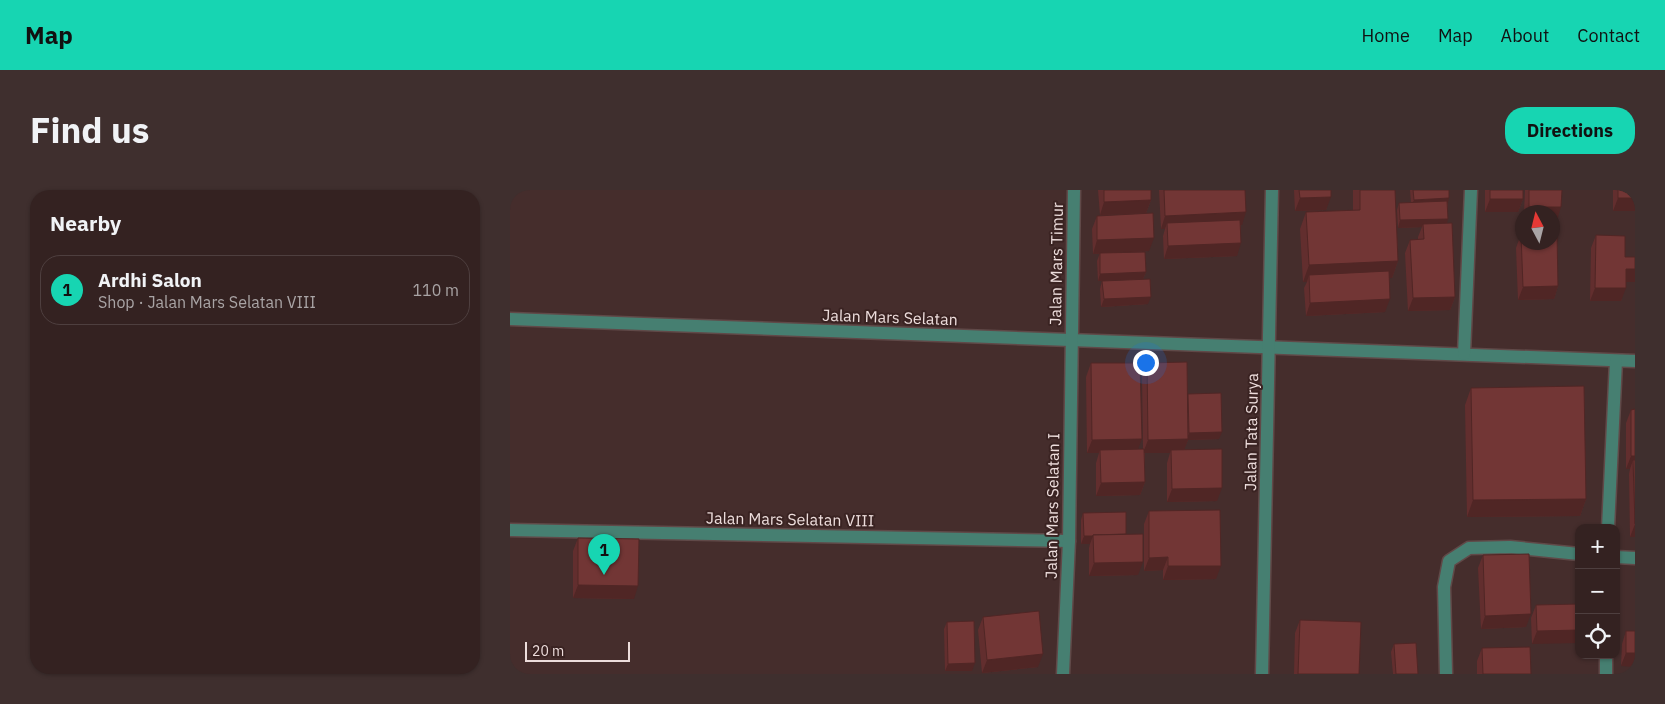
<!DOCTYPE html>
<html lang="en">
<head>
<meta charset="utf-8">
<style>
	:root { --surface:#342221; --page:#3f2f2e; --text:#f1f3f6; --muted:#a9a4a5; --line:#4e3f3f; --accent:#17d5b2 }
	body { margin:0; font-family:"IBM Plex Sans",sans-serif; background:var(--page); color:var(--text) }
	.controls { position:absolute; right:15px; bottom:15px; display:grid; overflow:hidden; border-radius:10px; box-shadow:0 1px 4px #0004 }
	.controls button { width:45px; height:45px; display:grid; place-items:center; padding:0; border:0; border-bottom:1px solid var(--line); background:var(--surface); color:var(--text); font:25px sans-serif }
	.compass { position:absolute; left:1005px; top:15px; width:45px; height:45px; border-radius:50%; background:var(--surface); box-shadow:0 1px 4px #0004; rotate:353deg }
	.scale { position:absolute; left:15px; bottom:12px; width:105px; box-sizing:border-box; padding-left:5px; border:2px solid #eddddc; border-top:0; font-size:14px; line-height:18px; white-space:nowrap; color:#eddddc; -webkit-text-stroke:4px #3a2322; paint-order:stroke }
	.you { position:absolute; left:635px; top:172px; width:18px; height:18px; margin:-12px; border:4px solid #fff; border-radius:50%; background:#1a73e8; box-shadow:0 0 0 8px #1a73e833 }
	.badge { display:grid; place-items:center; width:32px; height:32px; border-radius:50%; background:var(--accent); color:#111; font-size:16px; font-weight:700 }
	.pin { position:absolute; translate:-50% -41px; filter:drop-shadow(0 1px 2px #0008) }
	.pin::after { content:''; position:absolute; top:26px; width:18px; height:15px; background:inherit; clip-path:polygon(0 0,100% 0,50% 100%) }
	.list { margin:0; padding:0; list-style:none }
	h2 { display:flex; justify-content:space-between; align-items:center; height:65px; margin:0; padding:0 20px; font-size:21px }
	h2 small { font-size:16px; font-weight:400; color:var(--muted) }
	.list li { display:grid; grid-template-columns:32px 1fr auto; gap:15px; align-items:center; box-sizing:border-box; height:70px; margin:0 10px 10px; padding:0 10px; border:1px solid var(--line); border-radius:20px }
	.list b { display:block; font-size:19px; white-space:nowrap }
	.list p { margin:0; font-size:16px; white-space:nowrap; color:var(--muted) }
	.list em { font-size:16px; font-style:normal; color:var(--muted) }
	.icon { flex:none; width:28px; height:28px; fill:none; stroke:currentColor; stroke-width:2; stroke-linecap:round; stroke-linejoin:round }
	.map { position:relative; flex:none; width:1125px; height:484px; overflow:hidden; border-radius:20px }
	header { display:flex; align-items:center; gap:30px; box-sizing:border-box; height:70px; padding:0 25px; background:var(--accent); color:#111 }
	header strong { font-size:24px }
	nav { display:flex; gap:28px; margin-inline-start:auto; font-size:18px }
	.intro { display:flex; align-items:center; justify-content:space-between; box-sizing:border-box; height:120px; padding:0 30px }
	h1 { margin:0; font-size:35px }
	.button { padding:12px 22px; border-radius:20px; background:var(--accent); color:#111; font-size:18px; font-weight:700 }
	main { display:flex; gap:30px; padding:0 30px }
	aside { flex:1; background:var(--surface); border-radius:20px; box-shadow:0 1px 4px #0004 }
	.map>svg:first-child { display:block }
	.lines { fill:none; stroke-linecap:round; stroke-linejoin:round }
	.minor-casing { stroke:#604948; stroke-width:15 }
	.minor { stroke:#467f71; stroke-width:12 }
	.wall { fill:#622e2e }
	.shaded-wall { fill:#502625 }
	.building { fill:#723635; stroke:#502625 }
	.labels { text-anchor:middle; stroke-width:4; stroke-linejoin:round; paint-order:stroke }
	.street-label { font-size:16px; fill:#eddddc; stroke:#3a2322 }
</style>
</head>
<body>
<header>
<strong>Map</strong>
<nav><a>Home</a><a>Map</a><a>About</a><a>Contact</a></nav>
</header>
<div class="intro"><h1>Find us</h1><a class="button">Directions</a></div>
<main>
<aside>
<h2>Nearby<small></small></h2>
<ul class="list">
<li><span class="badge">1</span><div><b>Ardhi Salon</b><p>Shop · Jalan Mars Selatan VIII</p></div><em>110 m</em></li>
</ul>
</aside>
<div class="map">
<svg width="1125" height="484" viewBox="0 0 1125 484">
	<rect width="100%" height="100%" fill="#452d2c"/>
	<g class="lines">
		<!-- minor casing -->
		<g class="minor-casing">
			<g id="minor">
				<polyline points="0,129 1125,171"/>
				<polyline points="954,164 961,0"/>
				<polyline points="1098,338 1106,171"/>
				<polyline points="0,340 559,351"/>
				<polyline points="1106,367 1125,368"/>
				<polyline points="553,484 559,351 564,0"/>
				<polyline points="752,484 762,0"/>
				<polyline points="936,484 934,397 939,371 959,358 1000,357 1069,364"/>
				<polyline points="1096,484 1096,465"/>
			</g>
		</g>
		<!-- minor -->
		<use href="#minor" class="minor"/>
	</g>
	<!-- wall -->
	<g class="wall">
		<polygon points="588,0 641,0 641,10 636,23 590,25"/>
		<polygon points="649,0 735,0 732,35 731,35 727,66 654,69 653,46 655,39 651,39"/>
		<polygon points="784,0 821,0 816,20 785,21"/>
		<polygon points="843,0 885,0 888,71 882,88 879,88 875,122 796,126 794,98 797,92 793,92 790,39 796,22 843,21"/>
		<polygon points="900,0 939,0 938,13 937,33 945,107 940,120 898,121 895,63 900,50 908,50 908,47 912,37 888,38 887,20 889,13 901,13"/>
		<polygon points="975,0 1013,0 1013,9 1008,22 975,22"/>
		<polygon points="1015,0 1052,0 1047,30 1042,22 1014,22"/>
		<polygon points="1103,0 1125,0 1103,21"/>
		<polygon points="587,26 639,61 583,64 582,39"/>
		<polygon points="1011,44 1048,96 1044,109 1008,110 1006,58"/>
		<polygon points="1086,45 1115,67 1125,67 1125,92 1116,92 1111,111 1080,111 1081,58"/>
		<polygon points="590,63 636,82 633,89 588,91 587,71"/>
		<polygon points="592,91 638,114 591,117 590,99"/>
		<polygon points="581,173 628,259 633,259 632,186 637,173 677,207 678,204 709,249 678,250 674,259 707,311 657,312 657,273 660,263 635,263 635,292 630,305 586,306 586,273 589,263 577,263 576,187"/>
		<polygon points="961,198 1076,309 1070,326 957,327 955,215"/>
		<polygon points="1125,219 1125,347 1120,347 1119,284 1120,279 1116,279 1116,233 1121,220"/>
		<polygon points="639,321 706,389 653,390 653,380 634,381 634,334"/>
		<polygon points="573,323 616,344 628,385 579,386 579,358 580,354 571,354 571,330"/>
		<polygon points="68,348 124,409 63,408 63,361"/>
		<polygon points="973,365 1016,437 971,439 968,378"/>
		<polygon points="1069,414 1022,454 1021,428 1026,415"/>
		<polygon points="473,427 528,477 472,483 468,440"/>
		<polygon points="790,430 849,484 784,484 785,443"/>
		<polygon points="437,432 462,481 435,481 434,439"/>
		<polygon points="1116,441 1125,441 1111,476 1112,454"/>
		<polygon points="884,454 908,484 883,484 881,462"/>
		<polygon points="972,458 1021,484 967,484 967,471"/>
	</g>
	<!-- shaded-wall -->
	<g class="shaded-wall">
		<polygon points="821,7 816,20 785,21 790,8"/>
		<polygon points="939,8 937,15 901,17 904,10"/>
		<polygon points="1108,8 1125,8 1125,21 1103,21"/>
		<polygon points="980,9 1013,9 1008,22 975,22"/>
		<polygon points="641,10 636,23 590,25 594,12"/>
		<polygon points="1019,17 1051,17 1047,30 1042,30 1042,22 1017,22"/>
		<polygon points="736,22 732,35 658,39 657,33 655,39 651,39 655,26"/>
		<polygon points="938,29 936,36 913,34 912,37 888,38 890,30"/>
		<polygon points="644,48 639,61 583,64 587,50"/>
		<polygon points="731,53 727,66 654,69 658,56"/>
		<polygon points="888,71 882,88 800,92 799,85 797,92 793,92 799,75"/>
		<polygon points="1116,79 1125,79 1125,92 1111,92"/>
		<polygon points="636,82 633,89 588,91 590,84"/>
		<polygon points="1048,96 1044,109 1008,110 1013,97"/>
		<polygon points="1085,98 1116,98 1111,111 1080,111"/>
		<polygon points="641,107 638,114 591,117 594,109"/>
		<polygon points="945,107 940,120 898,121 903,108"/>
		<polygon points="880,109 875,122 796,126 800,113"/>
		<polygon points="712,242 709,249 678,250 673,263 661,260 660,263 633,263 638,250 677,249 679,243"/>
		<polygon points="632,249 627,262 590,260 589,263 577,263 582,250"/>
		<polygon points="1121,266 1125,266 1125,279 1123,270 1120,279 1116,279"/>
		<polygon points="635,292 630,305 586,306 591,293"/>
		<polygon points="712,298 707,311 657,312 662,299"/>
		<polygon points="1076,309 1070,326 957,327 963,310"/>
		<polygon points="1125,334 1125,347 1120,347"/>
		<polygon points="574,346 583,346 580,354 571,354"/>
		<polygon points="658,367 653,380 634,381 639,368"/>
		<polygon points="633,372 628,385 579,386 584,373"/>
		<polygon points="658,376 711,376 706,389 653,390"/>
		<polygon points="68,395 128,396 124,409 63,408"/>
		<polygon points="1021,424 1016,437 971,439 975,426"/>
		<polygon points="1069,440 1069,453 1022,454 1027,441"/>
		<polygon points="1116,463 1125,463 1125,477 1111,476"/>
		<polygon points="533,464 528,477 472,483 477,470"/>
		<polygon points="465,473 462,481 435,481 438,474"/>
	</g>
	<!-- building -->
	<g class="building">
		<polygon points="594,0 641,0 641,10 594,12"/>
		<polygon points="654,0 735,0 736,22 655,26"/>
		<polygon points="789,0 821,0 821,7 790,8"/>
		<polygon points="850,0 885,0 888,71 799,75 796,22 850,20"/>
		<polygon points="903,0 939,0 939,8 904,10"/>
		<rect x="980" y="0" width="33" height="9"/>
		<polygon points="1019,0 1052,0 1051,17 1019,17"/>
		<rect x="1108" y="0" width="17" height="8"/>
		<polygon points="937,11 938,29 890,30 889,13"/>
		<polygon points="643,23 644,48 587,50 587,26"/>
		<polygon points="730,30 731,53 658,56 657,33"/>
		<polygon points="942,33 945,107 903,108 900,50 914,49 913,34"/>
		<polygon points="1047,43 1048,96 1013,97 1011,44 1012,44 1012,52 1042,52 1042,44"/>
		<polygon points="1086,45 1115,46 1115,67 1125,67 1125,79 1116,79 1116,98 1085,98"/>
		<polygon points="635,62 636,82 590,84 590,63"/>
		<polygon points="879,81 880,109 800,113 799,85"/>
		<polygon points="640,89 641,107 594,109 592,91"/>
		<polygon points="677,172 678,249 638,250 637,173"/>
		<polygon points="581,173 630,173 632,249 582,250"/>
		<polygon points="1074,196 1076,309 963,310 961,198"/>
		<polygon points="711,203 712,242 679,243 678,204"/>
		<polygon points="1125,219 1125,266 1121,266 1121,220"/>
		<polygon points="634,259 635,292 591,293 590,260"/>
		<polygon points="712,259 712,298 662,299 661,260"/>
		<polygon points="1123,270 1125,270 1125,334"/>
		<polygon points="710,320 711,376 658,376 658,367 639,368 639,321"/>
		<polygon points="616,322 616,344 583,345 583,346 574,346 573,323"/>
		<polygon points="633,344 633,372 584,373 583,345"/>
		<polygon points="68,348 129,349 128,396 68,395"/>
		<polygon points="1019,364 1021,424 975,426 973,365"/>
		<polygon points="1069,414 1069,440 1027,441 1026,415"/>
		<polygon points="529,421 533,464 477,470 473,427"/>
		<polygon points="790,430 851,432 849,484 788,484"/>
		<polygon points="464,431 465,473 438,474 437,432"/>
		<rect x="1116" y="441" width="9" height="22"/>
		<polygon points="906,453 908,484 886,484 884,454"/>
		<polygon points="1020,457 1021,484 973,484 972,458"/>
	</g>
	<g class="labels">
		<!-- street labels -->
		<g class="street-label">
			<text transform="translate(546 74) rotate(-89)" y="6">Jalan Mars Timur</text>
			<text transform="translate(380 127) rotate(2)" y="6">Jalan Mars Selatan</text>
			<text transform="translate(741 242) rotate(-89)" y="6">Jalan Tata Surya</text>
			<text transform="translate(542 316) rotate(-89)" y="6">Jalan Mars Selatan I</text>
			<text transform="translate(280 329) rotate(1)" y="6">Jalan Mars Selatan VIII</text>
		</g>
	</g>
</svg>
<div class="controls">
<button>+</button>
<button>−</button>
<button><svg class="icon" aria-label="locate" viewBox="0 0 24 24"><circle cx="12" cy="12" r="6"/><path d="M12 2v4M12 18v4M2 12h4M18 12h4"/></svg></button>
</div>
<svg class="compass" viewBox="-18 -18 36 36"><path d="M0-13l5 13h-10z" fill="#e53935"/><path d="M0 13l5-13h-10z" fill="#a9a4a5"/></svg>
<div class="scale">20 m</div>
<div class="you"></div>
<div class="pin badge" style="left:94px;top:385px">1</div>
</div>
</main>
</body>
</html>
